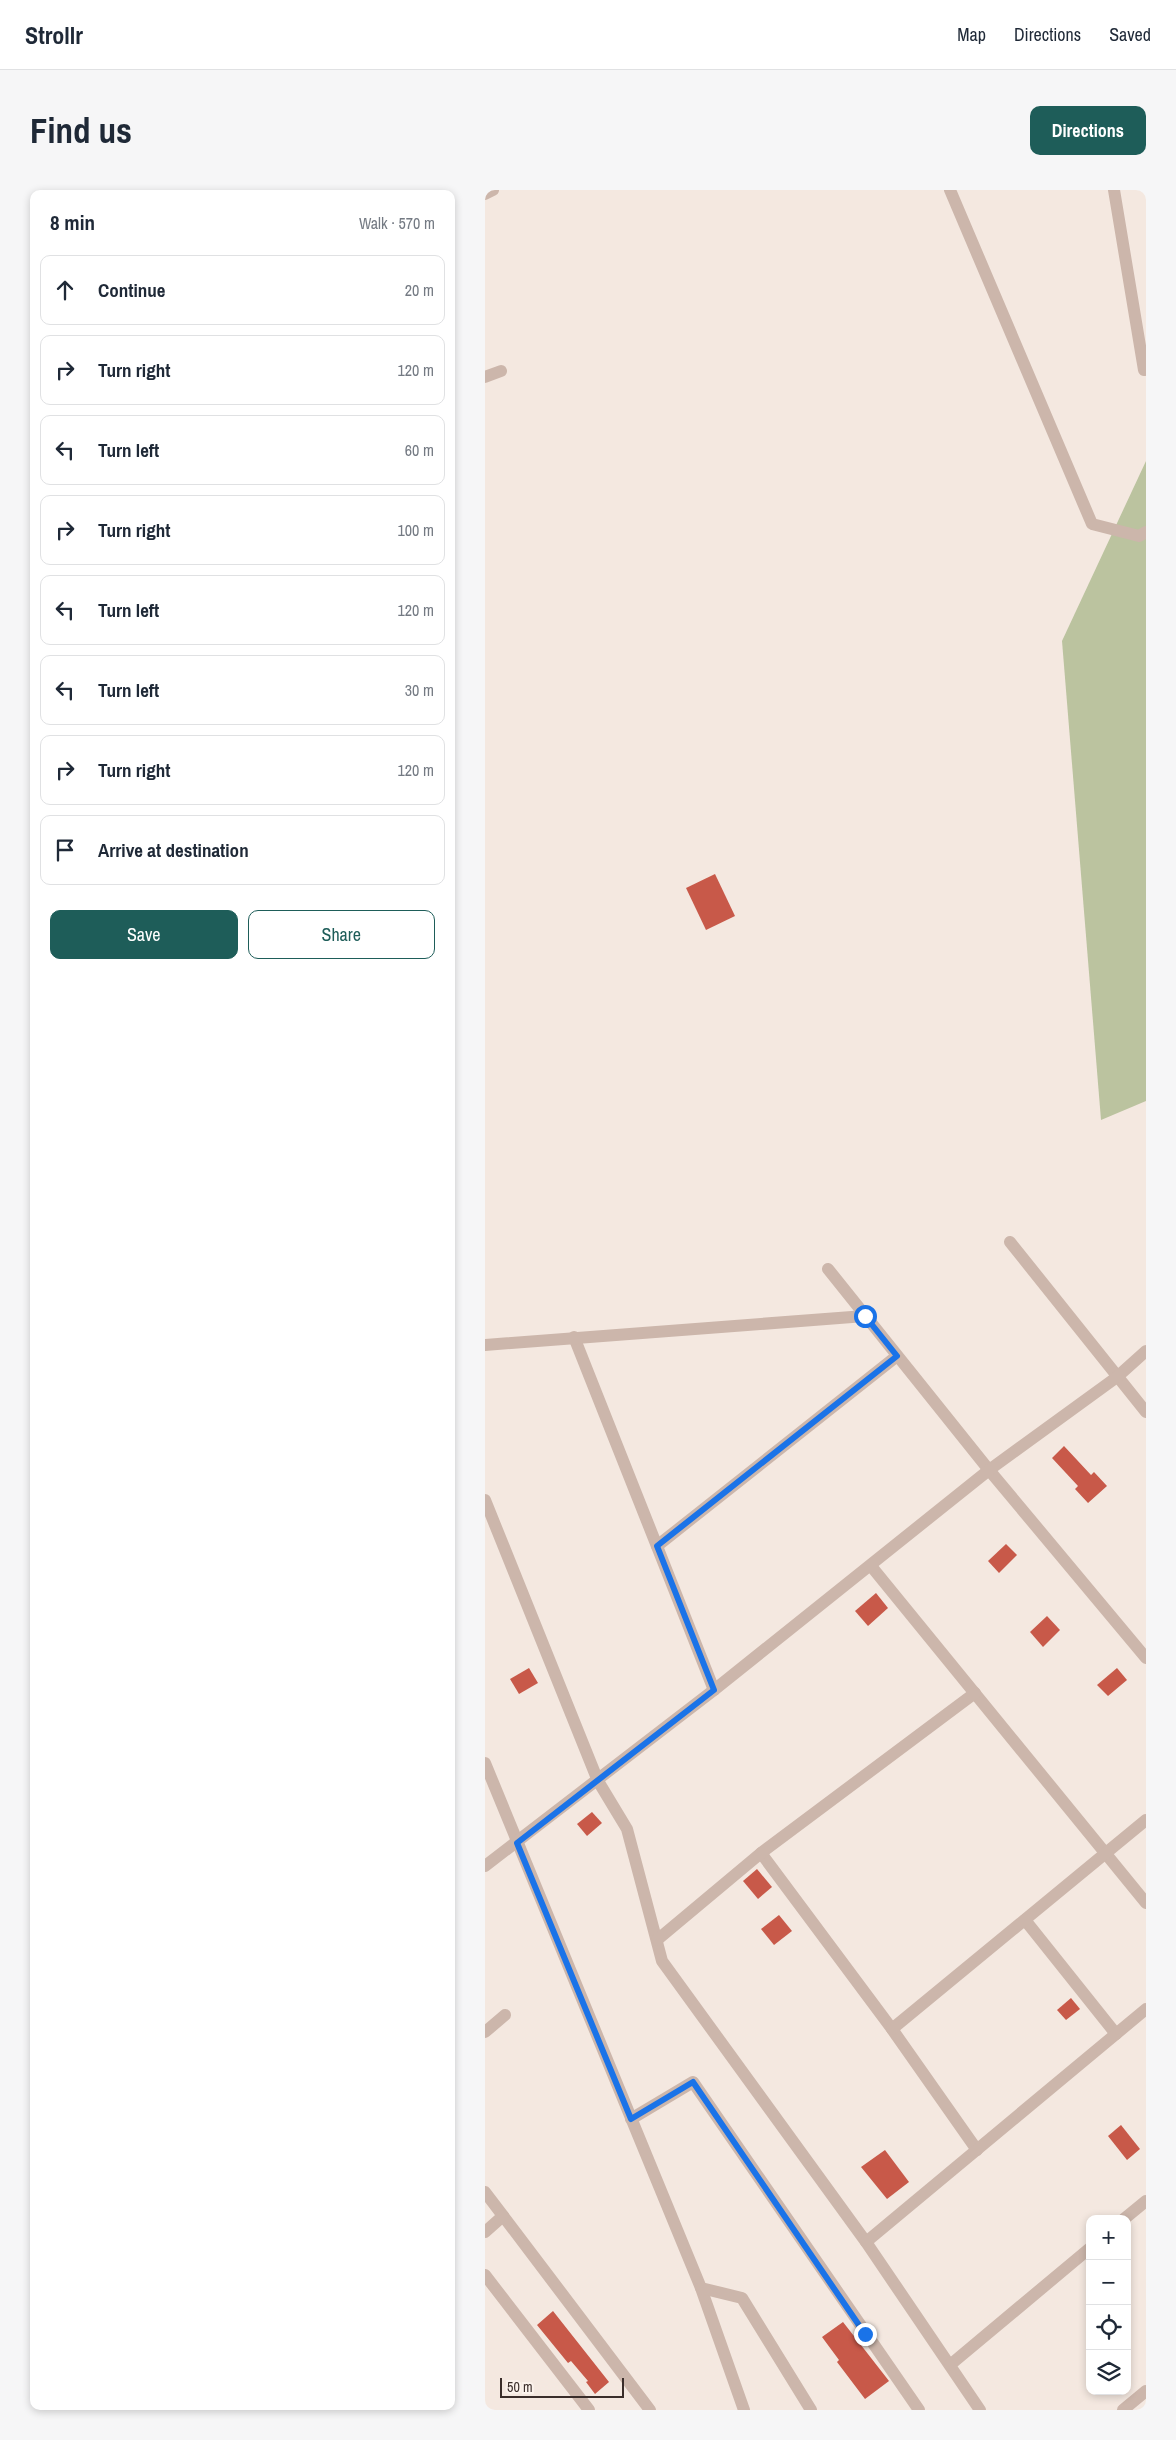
<!DOCTYPE html>
<html lang="en">
<head>
<meta charset="utf-8">
<style>
	:root { --surface:#fff; --page:#f6f6f7; --text:#1f2937; --muted:#747a83; --line:#e0e1e3; --accent:#1e5d59 }
	body { margin:0; font-family:"Archivo Narrow",sans-serif; background:var(--page); color:var(--text) }
	.controls { position:absolute; right:15px; bottom:15px; display:grid; overflow:hidden; border-radius:10px; box-shadow:0 2px 8px #0003 }
	.controls button { width:45px; height:45px; display:grid; place-items:center; padding:0; border:0; border-bottom:1px solid var(--line); background:var(--surface); color:var(--text); font:25px sans-serif }
	.scale { position:absolute; left:15px; bottom:12px; width:124px; box-sizing:border-box; padding-left:5px; border:2px solid #3a2d2a; border-top:0; font-size:14px; line-height:18px; white-space:nowrap; color:#3a2d2a; -webkit-text-stroke:4px #fbf2ec; paint-order:stroke }
	.stop { position:absolute; width:15px; height:15px; margin:-11px; border:4px solid #1a73e8; border-radius:50%; background:#fff }
	.stop.end { background:#1a73e8; border-color:#fff; box-shadow:0 1px 5px #0008 }
	.list { margin:0; padding:0; list-style:none }
	h2 { display:flex; justify-content:space-between; align-items:center; height:65px; margin:0; padding:0 20px; font-size:21px }
	h2 small { font-size:16px; font-weight:400; color:var(--muted) }
	.list li { display:grid; grid-template-columns:32px 1fr auto; gap:15px; align-items:center; box-sizing:border-box; height:70px; margin:0 10px 10px; padding:0 10px; border:1px solid var(--line); border-radius:10px }
	.list b { display:block; font-size:19px; white-space:nowrap }
	.list em { font-size:16px; font-style:normal; color:var(--muted) }
	.actions { display:flex; gap:10px; padding:15px 20px }
	.actions a { flex:1; padding:11px 0; border:1px solid var(--accent); border-radius:10px; text-align:center; font-size:18px; color:var(--accent) }
	.actions .main { background:var(--accent); color:#fff }
	.icon { flex:none; width:28px; height:28px; fill:none; stroke:currentColor; stroke-width:2; stroke-linecap:round; stroke-linejoin:round }
	.map { position:relative; flex:none; width:661px; height:2220px; overflow:hidden; border-radius:10px }
	header { display:flex; align-items:center; gap:30px; box-sizing:border-box; height:70px; padding:0 25px; background:var(--surface); border-bottom:1px solid var(--line) }
	header strong { font-size:24px }
	nav { display:flex; gap:28px; margin-inline-start:auto; font-size:18px }
	.intro { display:flex; align-items:center; justify-content:space-between; box-sizing:border-box; height:120px; padding:0 30px }
	h1 { margin:0; font-size:35px }
	.button { padding:12px 22px; border-radius:10px; background:var(--accent); color:#fff; font-size:18px; font-weight:700 }
	main { display:flex; gap:30px; padding:0 30px }
	aside { flex:1; background:var(--surface); border-radius:10px; box-shadow:0 2px 8px #0003 }
	.map>svg:first-child { display:block }
	.green { fill:#bbc39f }
	.building { fill:#c85949 }
	.lines { fill:none; stroke-linecap:round; stroke-linejoin:round }
	.minor { stroke:#ccb6ab; stroke-width:12 }
	.route { stroke:#1a73e8; stroke-width:6 }
</style>
</head>
<body>
<header>
<strong>Strollr</strong>
<nav><a>Map</a><a>Directions</a><a>Saved</a></nav>
</header>
<div class="intro"><h1>Find us</h1><a class="button">Directions</a></div>
<main>
<aside>
<h2>8 min<small>Walk · 570 m</small></h2>
<ul class="list">
<li><svg class="icon" aria-label="ahead" viewBox="0 0 24 24"><path d="M12 20V5M6 11l6-6 6 6"/></svg><div><b>Continue</b></div><em>20 m</em></li>
<li><svg class="icon" aria-label="right" viewBox="0 0 24 24"><path d="M7 20v-9h11M14 6l5 5-5 5"/></svg><div><b>Turn right</b></div><em>120 m</em></li>
<li><svg class="icon" aria-label="left" viewBox="0 0 24 24"><path d="M17 20v-9H6M10 6l-5 5 5 5"/></svg><div><b>Turn left</b></div><em>60 m</em></li>
<li><svg class="icon" aria-label="right" viewBox="0 0 24 24"><path d="M7 20v-9h11M14 6l5 5-5 5"/></svg><div><b>Turn right</b></div><em>100 m</em></li>
<li><svg class="icon" aria-label="left" viewBox="0 0 24 24"><path d="M17 20v-9H6M10 6l-5 5 5 5"/></svg><div><b>Turn left</b></div><em>120 m</em></li>
<li><svg class="icon" aria-label="left" viewBox="0 0 24 24"><path d="M17 20v-9H6M10 6l-5 5 5 5"/></svg><div><b>Turn left</b></div><em>30 m</em></li>
<li><svg class="icon" aria-label="right" viewBox="0 0 24 24"><path d="M7 20v-9h11M14 6l5 5-5 5"/></svg><div><b>Turn right</b></div><em>120 m</em></li>
<li><svg class="icon" aria-label="arrive" viewBox="0 0 24 24"><path d="M6 21V4h12l-3 4 3 4H6"/></svg><div><b>Arrive at destination</b></div></li>
</ul>
<div class="actions"><a class="main">Save</a><a>Share</a></div>
</aside>
<div class="map">
<svg width="661" height="2220" viewBox="0 0 661 2220">
	<rect width="100%" height="100%" fill="#f4e8e0"/>
	<!-- green -->
	<polygon class="green" points="661,271 661,911 616,930 577,451"/>
	<!-- building -->
	<g class="building">
		<polygon points="230,684 250,726 221,740 201,698"/>
		<polygon points="579,1256 606,1285 609,1282 622,1296 603,1313 590,1299 593,1296 567,1268"/>
		<polygon points="521,1354 532,1365 514,1383 503,1371"/>
		<polygon points="391,1403 403,1418 383,1436 370,1421"/>
		<polygon points="562,1426 575,1440 558,1457 545,1442"/>
		<polygon points="44,1478 53,1493 34,1504 25,1489"/>
		<polygon points="632,1478 642,1490 623,1506 612,1495"/>
		<polygon points="107,1622 117,1633 102,1646 92,1634"/>
		<polygon points="272,1679 287,1697 273,1709 258,1691"/>
		<polygon points="294,1725 307,1741 289,1755 276,1739"/>
		<polygon points="586,1808 595,1819 581,1830 572,1820"/>
		<polygon points="636,1935 655,1959 642,1970 623,1946"/>
		<polygon points="400,1960 424,1992 402,2009 376,1977"/>
		<polygon points="68,2121 124,2192 110,2204 101,2192 103,2191 86,2171 83,2173 52,2135"/>
		<polygon points="358,2132 404,2191 380,2209 352,2172 354,2170 337,2147"/>
	</g>
	<g class="lines">
		<!-- minor -->
		<g class="minor">
			<polyline points="465,0 607,334 654,346 661,342"/>
			<polyline points="629,0 659,180"/>
			<polyline points="0,4 8,0"/>
			<polyline points="0,187 16,181"/>
			<polyline points="525,1052 661,1222"/>
			<polyline points="343,1079 504,1280 661,1468"/>
			<polyline points="89,1147 229,1500"/>
			<polyline points="0,1155 380,1126"/>
			<polyline points="0,1310 113,1591 142,1639 177,1771 381,2052 495,2220"/>
			<polyline points="172,1356 412,1166"/>
			<polyline points="386,1376 661,1713"/>
			<polyline points="0,1573 216,2098 259,2220"/>
			<polyline points="276,1663 407,1839 492,1960"/>
			<polyline points="0,1676 229,1500 504,1280 632,1187 661,1161"/>
			<polyline points="540,1730 631,1844"/>
			<polyline points="172,1750 276,1663 490,1503"/>
			<polyline points="407,1839 661,1630"/>
			<polyline points="0,1842 20,1825"/>
			<polyline points="146,1929 208,1892 434,2220"/>
			<polyline points="0,2002 165,2220"/>
			<polyline points="639,2029 661,2011"/>
			<polyline points="0,2042 18,2026"/>
			<polyline points="381,2052 661,1819"/>
			<polyline points="0,2085 104,2220"/>
			<polyline points="216,2098 257,2108 326,2220"/>
			<polyline points="465,2175 605,2058"/>
			<polyline points="638,2220 661,2201"/>
		</g>
	</g>
	<g class="lines">
		<!-- route -->
		<polyline class="route" points="380,2144 208,1892 146,1929 32,1653 229,1500 172,1356 412,1166 380,1126"/>
	</g>
</svg>
<div class="controls">
<button>+</button>
<button>−</button>
<button><svg class="icon" aria-label="locate" viewBox="0 0 24 24"><circle cx="12" cy="12" r="6"/><path d="M12 2v4M12 18v4M2 12h4M18 12h4"/></svg></button>
<button><svg class="icon" aria-label="layers" viewBox="0 0 24 24"><path d="M12 4l9 5-9 5-9-5zM3 14l9 5 9-5"/></svg></button>
</div>
<div class="scale">50 m</div>
<div class="stop" style="left:380px;top:1126px"></div>
<div class="stop end" style="left:380px;top:2144px"></div>
</div>
</main>
</body>
</html>
